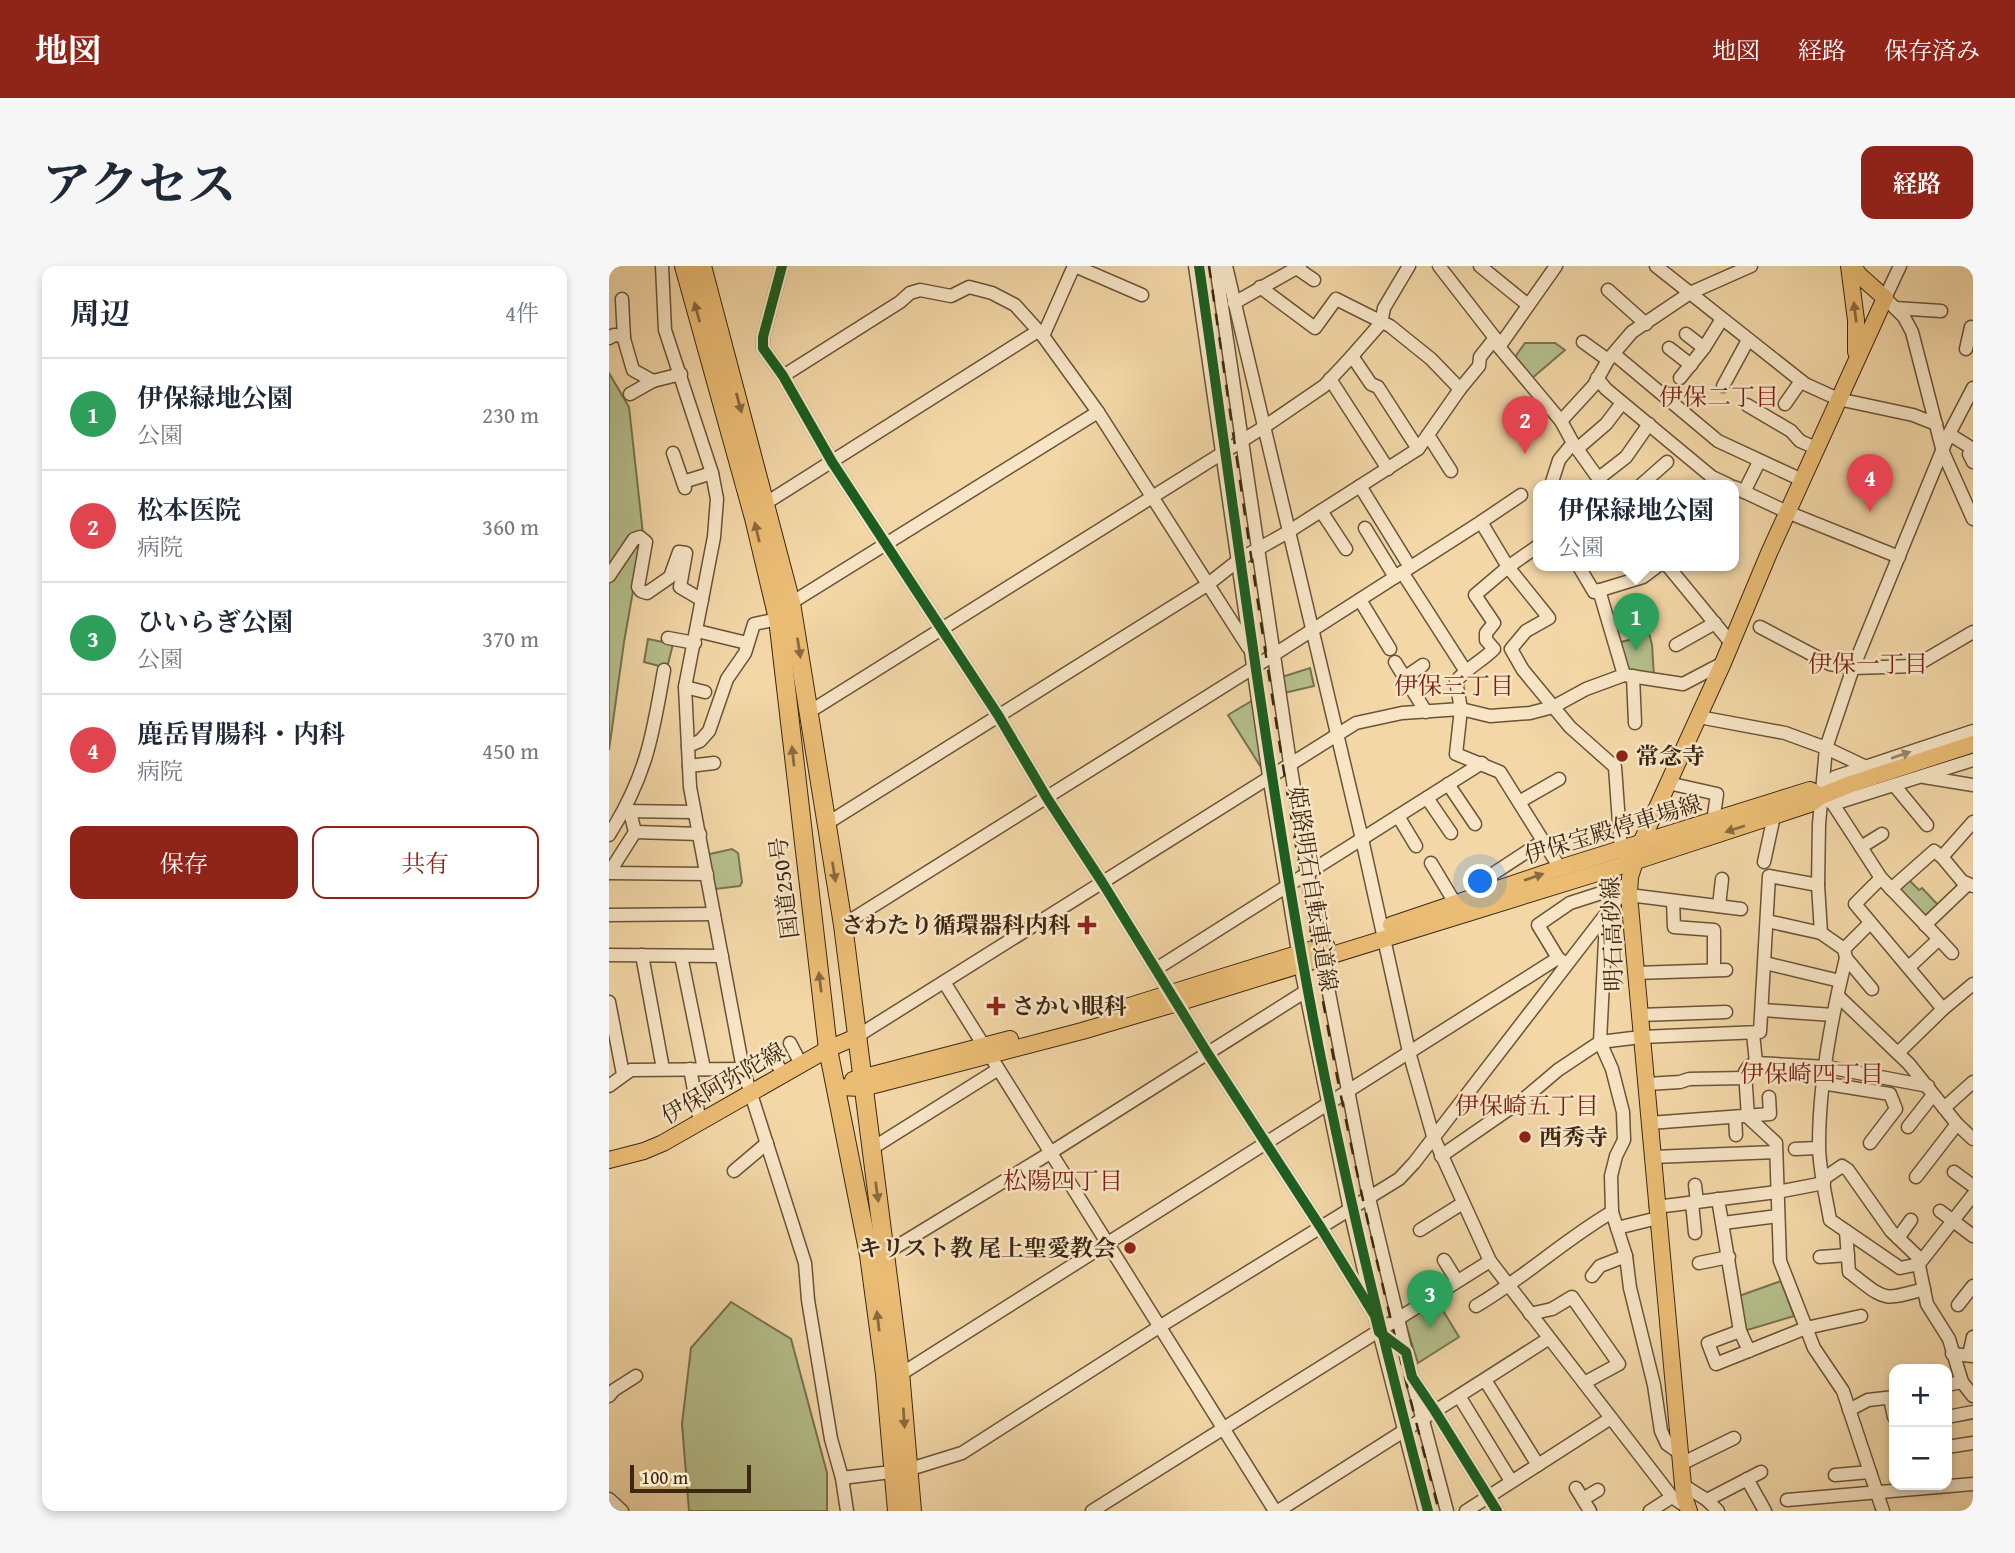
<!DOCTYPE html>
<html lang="ja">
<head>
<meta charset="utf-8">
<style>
	:root { --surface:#fff; --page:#f6f6f7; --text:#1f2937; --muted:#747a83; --line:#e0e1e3; --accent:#8f2418 }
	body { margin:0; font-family:"Gentium Book Plus","Noto Serif JP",serif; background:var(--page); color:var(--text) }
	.controls { position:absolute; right:21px; bottom:21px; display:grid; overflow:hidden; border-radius:14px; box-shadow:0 4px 10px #0003 }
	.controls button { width:63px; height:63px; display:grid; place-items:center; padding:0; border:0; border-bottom:2px solid var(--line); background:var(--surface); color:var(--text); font:35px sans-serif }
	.scale { position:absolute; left:21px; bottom:18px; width:121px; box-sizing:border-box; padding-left:7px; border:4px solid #3c2713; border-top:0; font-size:19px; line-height:24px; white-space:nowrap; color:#3c2713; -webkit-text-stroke:5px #f7e5c6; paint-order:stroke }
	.you { position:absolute; left:872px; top:616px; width:24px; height:24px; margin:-18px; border:5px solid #fff; border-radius:50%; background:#1a73e8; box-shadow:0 0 0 10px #1a73e833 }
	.badge { display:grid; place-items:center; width:46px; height:46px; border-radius:50%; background:var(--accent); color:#fff; font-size:23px; font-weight:700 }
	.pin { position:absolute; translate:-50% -58px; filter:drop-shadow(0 2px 4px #0008) }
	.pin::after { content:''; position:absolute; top:37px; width:24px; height:21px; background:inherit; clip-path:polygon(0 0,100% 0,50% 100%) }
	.popup { position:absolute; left:924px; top:214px; width:206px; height:91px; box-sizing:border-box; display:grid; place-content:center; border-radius:14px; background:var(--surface); filter:drop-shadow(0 2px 5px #0005); font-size:23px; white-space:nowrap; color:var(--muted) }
	.popup b { font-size:26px; color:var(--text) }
	.popup::after { content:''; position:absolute; left:50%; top:100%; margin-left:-14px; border:14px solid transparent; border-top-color:var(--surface) }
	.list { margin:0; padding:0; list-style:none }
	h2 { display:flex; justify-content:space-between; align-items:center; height:91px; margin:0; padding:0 28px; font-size:30px }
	h2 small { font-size:23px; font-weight:400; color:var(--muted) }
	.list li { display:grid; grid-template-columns:46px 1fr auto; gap:21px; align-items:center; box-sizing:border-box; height:112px; padding:0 28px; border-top:2px solid var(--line) }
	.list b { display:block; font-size:26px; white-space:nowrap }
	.list p { margin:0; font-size:23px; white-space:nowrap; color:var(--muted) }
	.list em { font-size:23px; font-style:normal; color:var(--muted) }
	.actions { display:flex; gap:14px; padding:21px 28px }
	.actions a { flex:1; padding:16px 0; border:2px solid var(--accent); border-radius:14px; text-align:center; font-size:24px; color:var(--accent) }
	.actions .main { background:var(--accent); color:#fff }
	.map { position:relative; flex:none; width:1364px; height:1245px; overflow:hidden; border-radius:14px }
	header { display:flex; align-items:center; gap:42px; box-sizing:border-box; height:98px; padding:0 35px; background:var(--accent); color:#fff }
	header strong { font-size:33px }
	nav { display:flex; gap:38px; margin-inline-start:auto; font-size:24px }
	.intro { display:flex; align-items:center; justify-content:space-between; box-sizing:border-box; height:168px; padding:0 42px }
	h1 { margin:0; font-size:49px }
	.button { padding:18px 32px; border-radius:14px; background:var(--accent); color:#fff; font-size:24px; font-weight:700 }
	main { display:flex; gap:42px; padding:0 42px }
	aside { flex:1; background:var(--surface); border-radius:14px; box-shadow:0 4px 10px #0003 }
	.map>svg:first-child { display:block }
	.green { fill:#b5bf8c; stroke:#787350; stroke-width:2 }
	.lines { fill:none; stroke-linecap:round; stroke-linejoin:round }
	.minor-casing { stroke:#6a5338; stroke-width:15 }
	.major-casing { stroke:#3c2713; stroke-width:18 }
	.highway-casing { stroke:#3c2713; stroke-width:20 }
	.minor { stroke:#f7e5c6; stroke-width:12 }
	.major { stroke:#eabc74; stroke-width:16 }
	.highway { stroke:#eabc74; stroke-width:18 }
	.rail { stroke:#3c2713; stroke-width:2.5; stroke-dasharray:12 12; stroke-linecap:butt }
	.cycleway-casing { stroke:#f7e5c6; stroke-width:15 }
	.cycleway { stroke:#1b5e20; stroke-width:10 }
	.oneway { fill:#8a6a3f }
	.oneway2 { fill:#9a866c }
	.poi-dot { fill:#8f2418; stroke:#f7e5c6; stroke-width:2.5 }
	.labels { text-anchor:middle; stroke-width:5; stroke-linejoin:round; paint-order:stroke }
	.poi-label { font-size:23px; font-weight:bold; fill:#3c2713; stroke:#f7e5c6; text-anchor:start }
	.street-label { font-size:23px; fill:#3c2713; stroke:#f7e5c6 }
	.neighbourhood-label { font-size:24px; fill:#7a1f14; stroke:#f7e5c6 }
</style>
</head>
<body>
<header>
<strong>地図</strong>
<nav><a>地図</a><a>経路</a><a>保存済み</a></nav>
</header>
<div class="intro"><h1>アクセス</h1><a class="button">経路</a></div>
<main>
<aside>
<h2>周辺<small>4件</small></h2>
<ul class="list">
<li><span class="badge" style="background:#2e9e5b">1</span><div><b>伊保緑地公園</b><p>公園</p></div><em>230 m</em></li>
<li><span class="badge" style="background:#e0444e">2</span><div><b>松本医院</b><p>病院</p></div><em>360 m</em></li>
<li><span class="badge" style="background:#2e9e5b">3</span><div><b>ひいらぎ公園</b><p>公園</p></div><em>370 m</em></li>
<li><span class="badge" style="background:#e0444e">4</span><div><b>鹿岳胃腸科・内科</b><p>病院</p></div><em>450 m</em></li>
</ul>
<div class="actions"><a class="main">保存</a><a>共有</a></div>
</aside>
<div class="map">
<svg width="1364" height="1245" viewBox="0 0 1364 1245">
	<rect width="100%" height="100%" fill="#f3d7a7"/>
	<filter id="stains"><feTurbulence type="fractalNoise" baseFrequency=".00286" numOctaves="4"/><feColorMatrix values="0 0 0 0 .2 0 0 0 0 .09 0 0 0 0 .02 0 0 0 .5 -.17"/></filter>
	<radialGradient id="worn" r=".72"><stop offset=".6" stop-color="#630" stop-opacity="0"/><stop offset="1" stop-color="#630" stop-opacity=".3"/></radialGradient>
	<!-- green -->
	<g class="green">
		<polygon points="916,77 946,77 956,84 922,113 906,91"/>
		<polygon points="0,107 20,141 34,268 15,376 0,484"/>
		<polygon points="1036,351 1043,379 1045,410 1018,407 1008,377 1024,373 1021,359"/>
		<polygon points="39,373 64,378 58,402 35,396"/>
		<polygon points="701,402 705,420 675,427 673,411"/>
		<polygon points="646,433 655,506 619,449"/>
		<polygon points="123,583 129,587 133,616 131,620 106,623 97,594 101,588"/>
		<polygon points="1298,612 1310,624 1313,622 1330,640 1316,651 1290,624"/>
		<polygon points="1172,1015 1185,1050 1135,1065 1130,1030"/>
		<polygon points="827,1033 850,1071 809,1097 795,1053"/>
		<polygon points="122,1036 182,1073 218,1207 218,1245 80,1245 73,1158 82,1082"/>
	</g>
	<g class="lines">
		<!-- minor casing -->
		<g class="minor-casing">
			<g id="minor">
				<polyline points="53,0 56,64 103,207 108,233 105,271 76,421 81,521 134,803 196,997 199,1034 222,1173 233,1212 238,1245"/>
				<polyline points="173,0 154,71 154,82 174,110 223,196 389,449 438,532 493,616 599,788 712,962 766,1050 770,1066 797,1086 803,1111 826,1145 888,1245"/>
				<polyline points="466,0 533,29"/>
				<polyline points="586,0 660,510 691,698 741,944 763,1039"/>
				<polyline points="607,0 681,497 711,681"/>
				<polyline points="617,0 753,573 800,786 824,870 881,995 1063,1231 1078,1241"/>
				<polyline points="830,0 886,72 890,81 952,155 964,177 994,219"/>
				<polyline points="871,0 919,39"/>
				<polyline points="1047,0 1196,118 1229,133 1304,149 1327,158"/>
				<polyline points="1291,0 1276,32 1295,51 1303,66 1334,186 1364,253"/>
				<polyline points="689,3 705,14"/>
				<polyline points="651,21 706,62 727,33 781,60 822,93 851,123"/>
				<polyline points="999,24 1037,58"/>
				<polyline points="13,33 15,73 24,104 44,115 72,108"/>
				<polyline points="625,37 691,0"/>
				<polyline points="1286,42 1332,45"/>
				<polyline points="1077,68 1095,82"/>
				<polyline points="434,70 465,0"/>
				<polyline points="0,72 5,69 15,70"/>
				<polyline points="974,76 999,94"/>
				<polyline points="890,81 947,0"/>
				<polyline points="1060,82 1082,99"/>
				<polyline points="1357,83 1362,61"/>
				<polyline points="1005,88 1109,175 1193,214"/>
				<polyline points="743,90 762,118 769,121 809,183"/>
				<polyline points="174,110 291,36 301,27 311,24 342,30 360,21 383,27 406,39 434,70 489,146 639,381"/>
				<polyline points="988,112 997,123 1103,211 1120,219"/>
				<polyline points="1071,112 1095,82 1113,53"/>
				<polyline points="721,113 779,203"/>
				<polyline points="1114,120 1139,74"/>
				<path d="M1364 122 1340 168 1244 402 1217 482 1210 558 1209 619 1212 667 1235 683 1237 692C1222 753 1210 816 1210 879 1210 904 1217 930 1221 954L1291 1002 1310 998 1364 929"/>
				<polyline points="21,128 44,115"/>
				<polyline points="1176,138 1192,115"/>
				<polyline points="1138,139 1182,165 1191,175 1207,182"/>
				<polyline points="952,155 985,119 999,94 1023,66 1081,27 1142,0"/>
				<polyline points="1340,168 1364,183"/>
				<polyline points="819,169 842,205"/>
				<polyline points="968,183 997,158 1013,137"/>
				<polyline points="64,187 76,222"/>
				<polyline points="1360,188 1364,196"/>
				<polyline points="990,212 1017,191 1040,158"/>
				<polyline points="74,216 103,207"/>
				<polyline points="942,219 950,194 964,177"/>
				<polyline points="1032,219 1058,196"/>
				<polyline points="751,220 801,301"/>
				<polyline points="1125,221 1178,246 1290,291"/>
				<polyline points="1135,226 1150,196"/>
				<polyline points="157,237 429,65"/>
				<polyline points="712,245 737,283"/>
				<polyline points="872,256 912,229"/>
				<polyline points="756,262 786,311"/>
				<path d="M929 280 899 301 866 329 885 357 877 367V374L885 383C873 395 858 402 847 415L852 443 847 488 891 506 951 602"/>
				<polyline points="969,299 985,326 1034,311 1050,299"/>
				<polyline points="1058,299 1122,377"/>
				<polyline points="793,306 856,404"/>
				<polyline points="0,310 25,273 31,271 37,276 29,321 32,325 38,327 61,311 70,286 77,287 71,321 93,334"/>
				<polyline points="990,324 1015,409"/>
				<polyline points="751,334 781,383"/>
				<polyline points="182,337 489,146"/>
				<polyline points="1151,361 1221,398 1244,402 1306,400 1364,366"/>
				<polyline points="88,365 138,377"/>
				<polyline points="59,372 86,377"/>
				<polyline points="1067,379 1106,357"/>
				<polyline points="786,396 817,446"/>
				<polyline points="1024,410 1026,457"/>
				<polyline points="795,412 814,399"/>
				<polyline points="76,421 96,426"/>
				<polyline points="200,446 655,161 715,120 743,90 772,57 775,42 800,0"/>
				<polyline points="1090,451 1176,467 1217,482 1257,501"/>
				<polyline points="79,480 91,475 100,465 118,413 136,387 145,358 169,353"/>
				<polyline points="80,500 105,497"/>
				<polyline points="1315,511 1364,519"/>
				<polyline points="1059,517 1108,528 1104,556"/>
				<polyline points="839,518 866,558"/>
				<polyline points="1285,519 1318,559"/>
				<polyline points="1212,529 1226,511 1364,465"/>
				<polyline points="1212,530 1224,538 1272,612 1330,673 1300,701"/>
				<polyline points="818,532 842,567"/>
				<polyline points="910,536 950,513"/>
				<polyline points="1224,538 1364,494"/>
				<polyline points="15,545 85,546"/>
				<polyline points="789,550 807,580"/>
				<polyline points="1364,556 1333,591 1353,615 1364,620"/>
				<polyline points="217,558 598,319 631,293 679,266 809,183 851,123 870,100 871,91 886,72"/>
				<polyline points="26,566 91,568"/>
				<path d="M0 569C37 511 44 469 55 404"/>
				<polyline points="1252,581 1273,568"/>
				<polyline points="1155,596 1165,550"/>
				<polyline points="822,597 846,637"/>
				<polyline points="0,607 98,608"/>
				<polyline points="0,607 26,566 21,546"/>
				<polyline points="1272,612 1246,638 1334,743 1289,787"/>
				<polyline points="1282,623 1325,585 1333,591"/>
				<polyline points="875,628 870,617 934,575"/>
				<polyline points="1020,629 1132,643"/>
				<polyline points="1064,635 1065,661 1105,664 1105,704"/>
				<polyline points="1110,640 1113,613"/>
				<polyline points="999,648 996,674 991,776 1003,803 1014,846 1015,874 1007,890 1002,910 1003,946 1017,990 1021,1022 1045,1119 1052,1165 1058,1178 1071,1187"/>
				<polyline points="0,649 105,648"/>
				<polyline points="1158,655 1212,667"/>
				<polyline points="234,659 647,400 872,256 899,301 940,352 917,365 902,383 914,404 961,461 1006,501 1012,585 1016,589"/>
				<polyline points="1316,659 1359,618"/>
				<polyline points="1330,673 1343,687"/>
				<polyline points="1235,683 1261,657"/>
				<polyline points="0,689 113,690"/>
				<polyline points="33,689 54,803"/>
				<polyline points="72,690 95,803"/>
				<polyline points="713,691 760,932 797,1086"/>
				<polyline points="949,692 929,659 961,637 1020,618"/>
				<polyline points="1237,692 1263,723"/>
				<polyline points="1156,697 1231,715"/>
				<polyline points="547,703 873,497"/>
				<polyline points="1026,707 1117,704"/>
				<polyline points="335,716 666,1245"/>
				<polyline points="1229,730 1300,798 1348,858 1364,873"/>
				<polyline points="0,736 14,808"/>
				<polyline points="1334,743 1364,718"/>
				<polyline points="1153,744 1224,749"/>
				<polyline points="1030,749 1117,746"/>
				<polyline points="1144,767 1147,797 1140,800 1136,806 1139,851 1167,877 1171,995 1205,1082 1234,1125 1274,1245"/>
				<polyline points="247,771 747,457 793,447 852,443 881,450 921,447 944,441 977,423 1015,409 1074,418 1114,397"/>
				<polyline points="181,777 192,798"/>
				<polyline points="161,786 174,808"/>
				<polyline points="1147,797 1218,801 1319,820"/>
				<polyline points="81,803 91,856"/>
				<polyline points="1213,817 1281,828 1287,843 1261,877"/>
				<polyline points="1037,818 1071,816 1080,813 1136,812"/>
				<polyline points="0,820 22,804 134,803"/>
				<polyline points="1335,842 1364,816"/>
				<polyline points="1126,851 1127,869"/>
				<polyline points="1040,857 1161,848 1160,831"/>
				<polyline points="1299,861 1324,829"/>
				<polyline points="262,883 388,804"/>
				<polyline points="1186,883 1209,882"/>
				<polyline points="832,890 916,832 949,804 991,776 1032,771 1151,766 1160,610 1209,619"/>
				<polyline points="1044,891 1167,886"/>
				<polyline points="125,905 158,877"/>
				<polyline points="1345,906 1364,920"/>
				<polyline points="1307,911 1348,858"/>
				<polyline points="1214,913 1233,900 1239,904 1282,965 1308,990 1318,1038 1340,1073 1353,1116 1364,1130"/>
				<polyline points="1086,919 1088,936"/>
				<polyline points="1109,933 1131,1065 1140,1085"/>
				<polyline points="1083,937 1086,967"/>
				<polyline points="1047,941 1168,926 1215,917"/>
				<polyline points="1331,945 1364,970"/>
				<polyline points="1114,957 1169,950"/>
				<polyline points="1008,962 1049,952"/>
				<polyline points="811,964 854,937"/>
				<path d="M1237 965 1240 1006C1276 1033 1271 1036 1315 1023"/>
				<polyline points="1289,972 1302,954"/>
				<polyline points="277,987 441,887 697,725"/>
				<polyline points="1211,991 1239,989"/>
				<polyline points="835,994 848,1015"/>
				<polyline points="1090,997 1120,991"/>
				<polyline points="983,1010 991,1000 1017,990"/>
				<polyline points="1349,1039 1364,1020"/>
				<path d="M867 1040C915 1012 955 974 1003 946"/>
				<polyline points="921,1048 943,1043 963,1031 1010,1098 975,1117"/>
				<polyline points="1131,1065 1099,1077 1107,1098 1197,1062 1252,1050"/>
				<polyline points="770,1066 816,1245"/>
				<polyline points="1343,1088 1364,1090"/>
				<polyline points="1360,1089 1364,1071"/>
				<polyline points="292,1108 949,692 957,698"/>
				<polyline points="876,1114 929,1199"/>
				<polyline points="1338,1119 1353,1116"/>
				<polyline points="805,1121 838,1245"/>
				<polyline points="0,1130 5,1124 27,1110"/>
				<polyline points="850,1130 902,1215"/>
				<polyline points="1281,1132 1285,1151"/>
				<polyline points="1240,1144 1259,1134 1285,1131"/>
				<polyline points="1338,1151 1364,1146"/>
				<polyline points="1338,1181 1364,1177"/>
				<polyline points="1072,1198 1125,1172"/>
				<polyline points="1226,1209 1261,1206"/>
				<polyline points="233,1212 298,1204 353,1187 550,1061 790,913 805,897 1020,618"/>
				<polyline points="1138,1213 1156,1245"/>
				<polyline points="1074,1219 1098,1234 1109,1245"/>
				<polyline points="967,1222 981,1245"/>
				<polyline points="0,1233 13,1245"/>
				<polyline points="974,1233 989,1224"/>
				<polyline points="1098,1234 1152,1206"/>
				<polyline points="1178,1234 1364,1218"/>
				<polyline points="483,1245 881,995"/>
				<polyline points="669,1245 939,1073"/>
				<polyline points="857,1245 1002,1152"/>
				<polyline points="1041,1245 1063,1231"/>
			</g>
		</g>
		<!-- major casing -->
		<g class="major-casing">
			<g id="major">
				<polyline points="1240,0 1247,54 1247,86"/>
				<polyline points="782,659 951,602 1201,524 1212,530"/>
				<polyline points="501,746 717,679"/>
				<polyline points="244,814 401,773"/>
				<polyline points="226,821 254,822 473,765 568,737 1024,596 1201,538 1212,530 1242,518 1364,478"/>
				<polyline points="0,894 35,885 54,877 219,783 247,771"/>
				<polyline points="1080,1245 1075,1230 1071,1187 1020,629 1021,611 1031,579 1114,397 1160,287 1276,32 1250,9 1244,0"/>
			</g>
		</g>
		<!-- highway casing -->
		<g class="highway-casing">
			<g id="highway">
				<polyline points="75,0 145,252 169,353 219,783 260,989 276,1108 288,1245"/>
				<polyline points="93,0 182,337 234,659 291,1106 303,1245"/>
			</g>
		</g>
		<!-- minor -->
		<use href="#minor" class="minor"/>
		<!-- major -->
		<use href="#major" class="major"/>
		<!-- highway -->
		<use href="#highway" class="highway"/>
		<!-- rail -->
		<path class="rail" d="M600 0C639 269 676 538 727 805 756 953 792 1099 830 1245"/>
		<!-- cycleway casing -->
		<g class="cycleway-casing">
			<g id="cycleway">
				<polyline points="173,0 154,71 154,82 174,110 223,196 389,449 438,532 493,616 599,788 712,962 766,1050 770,1066 797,1086 803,1111 826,1145 888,1245"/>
				<path d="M590 0C623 229 652 459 692 686 725 875 770 1061 819 1245"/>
			</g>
		</g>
		<!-- cycleway -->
		<use href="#cycleway" class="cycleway"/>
	</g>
	<!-- one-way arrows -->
	<defs><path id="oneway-solid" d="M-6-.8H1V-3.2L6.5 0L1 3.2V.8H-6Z" transform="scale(1.75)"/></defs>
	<g class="oneway">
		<use href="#oneway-solid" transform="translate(88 46) rotate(-105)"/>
		<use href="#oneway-solid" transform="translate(1246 46) rotate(-97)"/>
		<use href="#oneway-solid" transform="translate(130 137) rotate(75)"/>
		<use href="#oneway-solid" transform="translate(148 266) rotate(-103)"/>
		<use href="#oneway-solid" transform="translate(190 382) rotate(81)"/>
		<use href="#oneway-solid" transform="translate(184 490) rotate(-96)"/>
		<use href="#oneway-solid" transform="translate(1126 563) rotate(162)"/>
		<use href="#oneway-solid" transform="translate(225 606) rotate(81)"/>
		<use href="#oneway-solid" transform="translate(925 611) rotate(-19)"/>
		<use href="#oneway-solid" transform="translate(211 716) rotate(-97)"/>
		<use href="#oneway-solid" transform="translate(268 926) rotate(82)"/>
		<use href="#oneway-solid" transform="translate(269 1055) rotate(-97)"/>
		<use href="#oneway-solid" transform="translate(295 1152) rotate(86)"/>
	</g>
	<use class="oneway2" href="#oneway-solid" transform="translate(1292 489) rotate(-19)"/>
	<!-- markers -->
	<g class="poi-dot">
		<circle cx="1013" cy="490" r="7"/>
		<path d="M474.5 648.5h7v7h7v7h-7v7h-7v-7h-7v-7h7z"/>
		<path d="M383.5 729.5h7v7h7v7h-7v7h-7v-7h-7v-7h7z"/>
		<circle cx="916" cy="871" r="7"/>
		<circle cx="521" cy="982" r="7"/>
	</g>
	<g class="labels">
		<!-- poi labels -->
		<g class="poi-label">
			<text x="1027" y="498">常念寺</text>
			<text x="462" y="667" text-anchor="end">さわたり循環器科内科</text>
			<text x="403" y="748">さかい眼科</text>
			<text x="930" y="879">西秀寺</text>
			<text x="507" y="990" text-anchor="end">キリスト教 尾上聖愛教会</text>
		</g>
		<!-- street labels -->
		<g class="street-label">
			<text transform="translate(1004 563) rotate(-17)" y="8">伊保宝殿停車場線</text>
			<text transform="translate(175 622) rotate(-97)" y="8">国道250号</text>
			<text transform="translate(704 623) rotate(81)" y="8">姫路明石自転車道線</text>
			<text transform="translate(1003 668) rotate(-92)" y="8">明石高砂線</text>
			<text transform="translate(114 817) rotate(-30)" y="8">伊保阿弥陀線</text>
		</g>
		<!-- neighbourhood labels -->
		<g class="neighbourhood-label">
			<text x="1110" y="139">伊保二丁目</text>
			<text x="1259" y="406">伊保一丁目</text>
			<text x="845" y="428">伊保三丁目</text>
			<text x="1203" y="816">伊保崎四丁目</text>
			<text x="918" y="848">伊保崎五丁目</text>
			<text x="454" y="923">松陽四丁目</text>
		</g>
	</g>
	<rect width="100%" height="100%" filter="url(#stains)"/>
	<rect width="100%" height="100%" fill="url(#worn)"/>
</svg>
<div class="controls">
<button>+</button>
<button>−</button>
</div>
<div class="scale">100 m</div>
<div class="you"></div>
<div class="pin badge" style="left:1027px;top:385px;background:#2e9e5b">1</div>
<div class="popup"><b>伊保緑地公園</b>公園</div>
<div class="pin badge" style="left:916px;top:188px;background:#e0444e">2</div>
<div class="pin badge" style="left:821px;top:1062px;background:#2e9e5b">3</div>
<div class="pin badge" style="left:1261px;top:246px;background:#e0444e">4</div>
</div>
</main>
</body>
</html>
